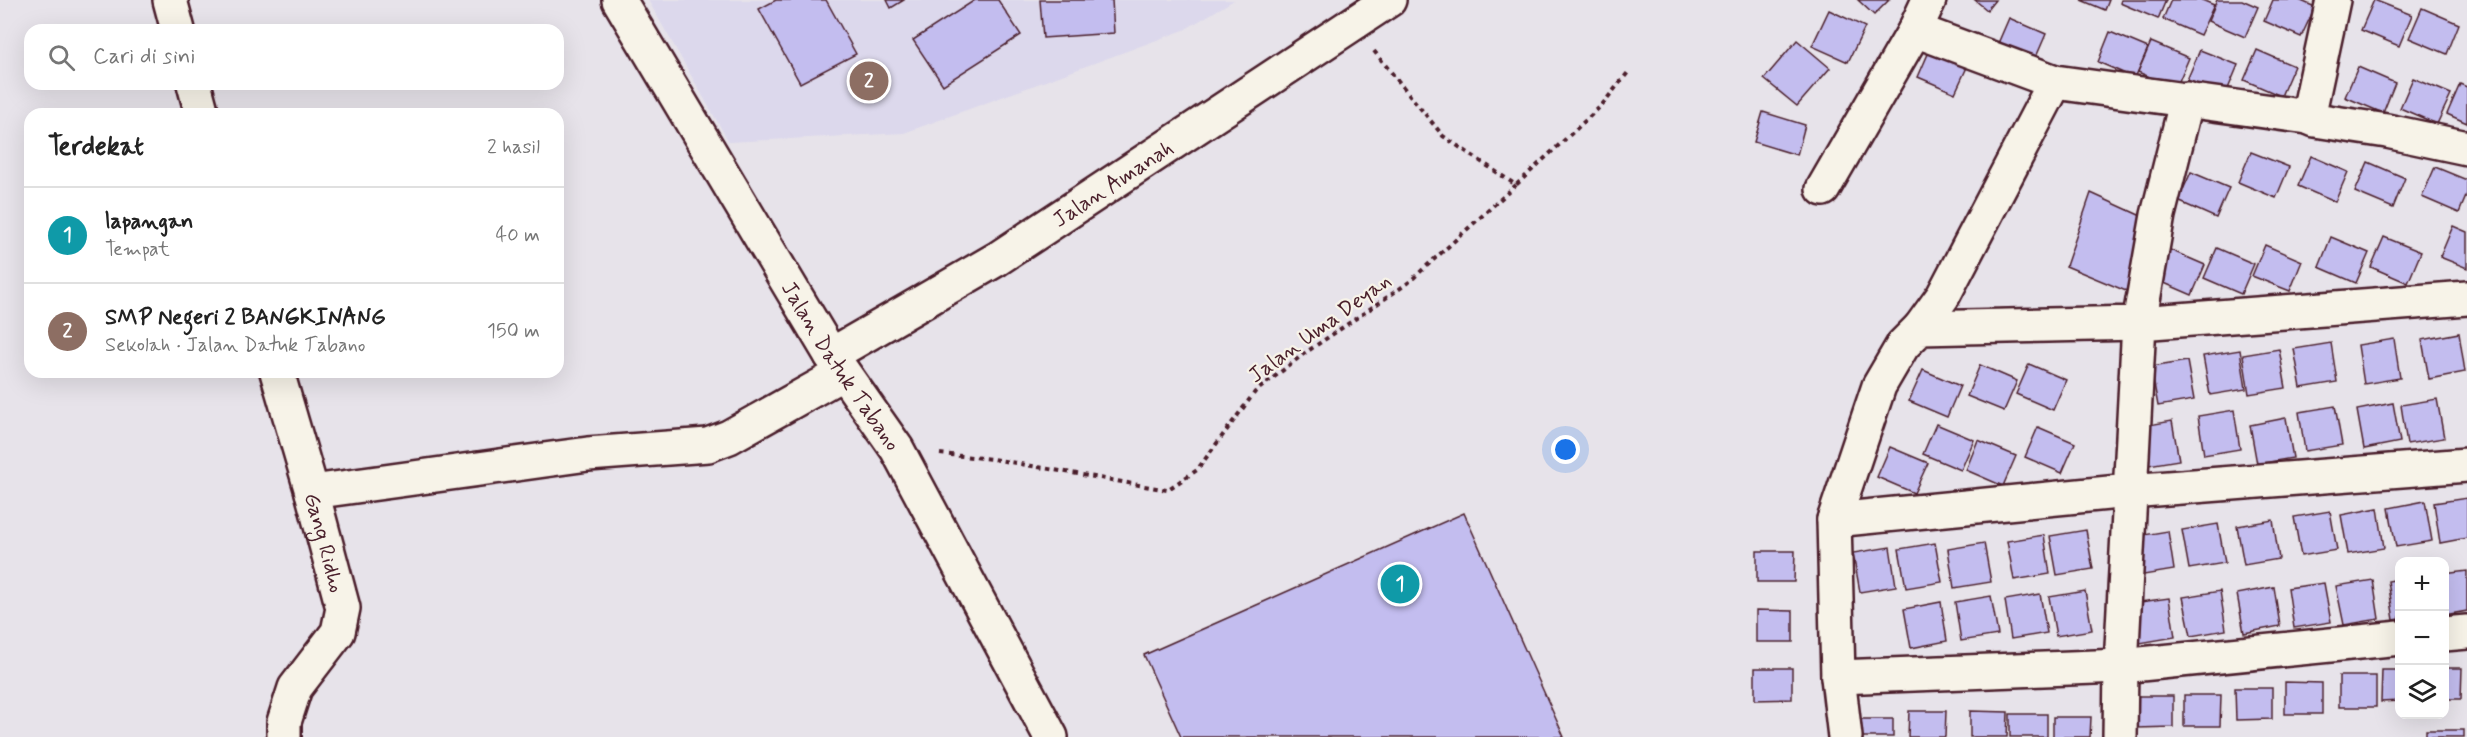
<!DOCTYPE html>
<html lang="id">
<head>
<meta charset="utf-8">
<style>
	:root { --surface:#fff; --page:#f6f6f6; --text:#222; --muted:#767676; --line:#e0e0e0; --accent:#d1495b }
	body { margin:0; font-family:Mynerve,sans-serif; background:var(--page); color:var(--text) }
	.controls { position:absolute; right:18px; bottom:18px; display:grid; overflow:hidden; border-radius:12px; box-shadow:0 6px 24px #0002 }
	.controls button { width:54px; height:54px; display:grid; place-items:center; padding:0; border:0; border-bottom:2px solid var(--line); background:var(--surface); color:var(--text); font:30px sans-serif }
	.you { position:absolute; left:1566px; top:450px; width:21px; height:21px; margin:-15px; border:4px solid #fff; border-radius:50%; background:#1a73e8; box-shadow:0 0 0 9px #1a73e833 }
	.badge { display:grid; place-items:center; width:39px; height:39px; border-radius:50%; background:var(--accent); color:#fff; font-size:20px; font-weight:700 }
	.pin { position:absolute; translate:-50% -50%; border:3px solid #fff; box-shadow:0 2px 6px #0006 }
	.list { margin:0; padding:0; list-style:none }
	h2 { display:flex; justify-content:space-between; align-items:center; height:78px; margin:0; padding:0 24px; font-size:26px }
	h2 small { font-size:20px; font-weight:400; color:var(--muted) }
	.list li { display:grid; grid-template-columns:39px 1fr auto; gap:18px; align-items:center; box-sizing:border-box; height:96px; padding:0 24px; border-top:2px solid var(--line) }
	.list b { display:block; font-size:22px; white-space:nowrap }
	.list p { margin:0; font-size:20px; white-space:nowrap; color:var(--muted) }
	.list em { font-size:20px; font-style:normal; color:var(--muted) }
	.icon { flex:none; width:33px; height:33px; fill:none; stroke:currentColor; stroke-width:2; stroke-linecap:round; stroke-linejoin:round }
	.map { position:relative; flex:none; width:2467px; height:737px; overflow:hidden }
	.search { position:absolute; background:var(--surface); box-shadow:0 6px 24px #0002; left:24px; top:24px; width:540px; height:66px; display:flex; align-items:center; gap:15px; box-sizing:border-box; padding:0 21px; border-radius:18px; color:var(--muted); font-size:22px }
	.panel { position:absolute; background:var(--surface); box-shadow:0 6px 24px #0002; left:24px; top:108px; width:540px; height:270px; border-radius:18px }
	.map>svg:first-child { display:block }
	.built { fill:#dcd8ec }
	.building { fill:#c3bdef; stroke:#4a1f2b; stroke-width:1.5 }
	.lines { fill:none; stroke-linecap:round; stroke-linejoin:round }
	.minor-casing { stroke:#4a1f2b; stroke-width:38 }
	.tertiary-casing { stroke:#4a1f2b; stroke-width:38 }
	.path { stroke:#4a1f2b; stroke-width:4; stroke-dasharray:4.5 4.5; stroke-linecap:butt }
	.minor { stroke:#f7f3e8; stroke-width:33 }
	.tertiary { stroke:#f7f3e8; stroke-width:33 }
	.labels { text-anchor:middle; stroke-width:4.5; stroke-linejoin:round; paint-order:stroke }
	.street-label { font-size:22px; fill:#4a1f2b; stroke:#f7f3e8 }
</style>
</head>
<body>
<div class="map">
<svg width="2467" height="737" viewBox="0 0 2467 737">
	<rect width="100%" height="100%" fill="#e7e3ea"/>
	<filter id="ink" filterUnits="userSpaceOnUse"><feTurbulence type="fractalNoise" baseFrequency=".0167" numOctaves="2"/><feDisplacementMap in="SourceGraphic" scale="12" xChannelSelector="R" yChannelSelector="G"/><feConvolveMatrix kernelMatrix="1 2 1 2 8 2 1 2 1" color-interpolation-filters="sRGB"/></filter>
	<g filter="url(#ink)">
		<!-- built -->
		<polygon class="built" points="648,0 1234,0 1184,30 904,133 729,142"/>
		<!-- building -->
		<g class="building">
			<polygon points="776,0 826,0 856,54 800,83 759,9"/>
			<polygon points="887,0 904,0 891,8"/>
			<polygon points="975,0 998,0 1021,35 943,85 913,40"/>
			<polygon points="1040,0 1112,0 1114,33 1043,38"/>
			<polygon points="1858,0 1889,0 1874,15"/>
			<polygon points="1975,0 1995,0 1987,10"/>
			<polygon points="2081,0 2109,0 2105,10"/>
			<polygon points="2121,0 2166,0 2158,19 2120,3"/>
			<polygon points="2171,0 2202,0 2214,5 2200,35 2163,19"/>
			<polygon points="2217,0 2242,0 2258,7 2245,37 2208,21"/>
			<polygon points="2273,0 2299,0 2315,7 2301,37 2264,21"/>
			<polygon points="2374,0 2412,15 2399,46 2361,30"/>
			<polygon points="2422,8 2459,24 2447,54 2409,38"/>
			<polygon points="1829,10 1865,27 1848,62 1812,46"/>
			<polygon points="2009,18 2046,34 2033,64 1996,48"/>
			<polygon points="2110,32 2148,48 2135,78 2098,62"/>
			<polygon points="1797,40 1830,68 1797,106 1764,79"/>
			<polygon points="2151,42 2189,58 2176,88 2138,72"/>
			<polygon points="1931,47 1969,63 1955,93 1918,77"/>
			<polygon points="2200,50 2238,65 2225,96 2187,80"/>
			<polygon points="2257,50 2294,66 2281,96 2244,80"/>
			<polygon points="2358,67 2395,83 2383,113 2345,97"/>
			<polygon points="2413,78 2451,94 2437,124 2400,108"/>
			<polygon points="2460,84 2467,87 2467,123 2447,114"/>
			<polygon points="1763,112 1805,125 1797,155 1754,142"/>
			<polygon points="2251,152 2289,167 2276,198 2238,182"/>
			<polygon points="2311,156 2348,172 2335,202 2298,186"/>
			<polygon points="2368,162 2405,178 2393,208 2355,192"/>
			<polygon points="2435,167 2467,180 2467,194 2459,213 2422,197"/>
			<polygon points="2191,172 2229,188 2216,218 2178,201"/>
			<polygon points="2091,193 2150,220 2126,291 2066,266"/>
			<polygon points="2453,226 2467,232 2467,268 2440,257"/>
			<polygon points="2331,237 2369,253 2356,283 2319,267"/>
			<polygon points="2384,237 2421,252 2408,283 2371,267"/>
			<polygon points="2265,245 2302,261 2290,291 2252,276"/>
			<polygon points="2217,248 2254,264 2241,294 2204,278"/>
			<polygon points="2168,249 2205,265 2192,295 2155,279"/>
			<polygon points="2459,333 2465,372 2429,379 2422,340"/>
			<polygon points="2394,339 2400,378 2364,384 2358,345"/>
			<polygon points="2331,343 2337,382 2301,388 2294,349"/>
			<polygon points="2279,349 2286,388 2249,394 2243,355"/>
			<polygon points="2240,350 2246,389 2210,395 2203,356"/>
			<polygon points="2187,361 2194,400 2158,406 2151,367"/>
			<polygon points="2029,364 2066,380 2053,410 2016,394"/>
			<polygon points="1980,365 2017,381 2004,411 1967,396"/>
			<polygon points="1923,370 1960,386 1947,417 1909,401"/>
			<polygon points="2437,399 2444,438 2407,444 2401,405"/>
			<polygon points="2393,403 2400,442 2364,449 2357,410"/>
			<polygon points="2335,406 2342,445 2305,451 2299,412"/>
			<polygon points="2234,410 2240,449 2204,455 2198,416"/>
			<polygon points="2286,418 2293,458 2257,464 2250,425"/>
			<polygon points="2172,421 2179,460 2143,466 2137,427"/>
			<polygon points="1936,424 1974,440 1961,470 1923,454"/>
			<polygon points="2038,427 2075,443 2062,473 2025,457"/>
			<polygon points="1978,440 2016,456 2003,486 1966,470"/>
			<polygon points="1890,447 1928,463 1914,493 1877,477"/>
			<polygon points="2467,498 2467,538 2440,543 2434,503"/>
			<polygon points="2425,501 2432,541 2396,547 2389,508"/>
			<polygon points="2378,508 2384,548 2348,554 2341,515"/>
			<polygon points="2330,511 2337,550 2301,556 2294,517"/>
			<polygon points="1464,513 1564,737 1181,737 1144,655"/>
			<polygon points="2273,520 2279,559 2244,565 2237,526"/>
			<polygon points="2218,524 2225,563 2189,569 2182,530"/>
			<polygon points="2086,530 2093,569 2057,575 2050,536"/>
			<polygon points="2168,531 2174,570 2138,576 2131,537"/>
			<polygon points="2044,535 2050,574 2014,580 2007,541"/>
			<polygon points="1935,543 1942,582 1906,588 1899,549"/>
			<polygon points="1984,543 1991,582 1954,588 1948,549"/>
			<polygon points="1890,547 1896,586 1860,592 1853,553"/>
			<polygon points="1757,551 1795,551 1794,582 1757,582"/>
			<polygon points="2467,571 2467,611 2444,615 2444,574"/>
			<polygon points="2400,579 2400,619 2394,620 2388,581"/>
			<polygon points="2373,580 2379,619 2344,625 2336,586"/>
			<polygon points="2324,583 2331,622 2294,628 2288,588"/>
			<polygon points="2274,587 2280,626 2244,633 2237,594"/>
			<polygon points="2085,591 2092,630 2056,636 2049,597"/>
			<polygon points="2220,591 2226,630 2191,636 2183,597"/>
			<polygon points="2040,594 2047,633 2011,639 2005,600"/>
			<polygon points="1991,596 1998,635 1961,641 1955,602"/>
			<polygon points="2169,598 2175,637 2140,643 2133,603"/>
			<polygon points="1941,602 1947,641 1911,648 1904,609"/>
			<polygon points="1756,610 1793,611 1793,642 1756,642"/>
			<polygon points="1755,668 1792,668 1792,699 1755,700"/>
			<polygon points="2444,668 2462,668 2461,699 2444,699"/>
			<polygon points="2382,670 2400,670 2400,701 2381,702"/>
			<rect x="2339" y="676" width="37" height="31"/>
			<polygon points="2285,682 2322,683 2322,714 2285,714"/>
			<polygon points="2235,688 2272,688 2272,719 2236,720"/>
			<polygon points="2184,695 2221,695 2220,726 2184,726"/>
			<polygon points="2136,696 2173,696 2173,727 2136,728"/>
			<polygon points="1909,711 1946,711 1945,737 1908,737"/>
			<polygon points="1970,711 2008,712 2007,737 1970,737"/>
			<rect x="2010" y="714" width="37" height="23"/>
			<polygon points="2053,717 2091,717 2090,737 2053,737"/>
			<rect x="1856" y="719" width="37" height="18"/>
			<rect x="2426" y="730" width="38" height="7"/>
		</g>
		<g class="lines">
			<!-- minor casing -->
			<g class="minor-casing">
				<g id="minor">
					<polyline points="170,0 178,30"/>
					<polyline points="1915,30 2055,82 2308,117 2315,120 2387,131 2467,148"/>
					<polyline points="194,84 202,114"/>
					<polyline points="2308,117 2333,0"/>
					<polyline points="1823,189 1915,30 1929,0"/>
					<polyline points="1920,328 1943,296 2055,82"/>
					<path id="s1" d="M831 355 997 259 1389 0"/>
					<path id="s2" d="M277 372 312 492 343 608 338 632 295 688 284 722V737"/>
					<polyline points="312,492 588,454 708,445 729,437 843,373"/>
					<polyline points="1834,520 2129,491 2467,465"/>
					<polyline points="2444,634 2467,632"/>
					<polyline points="1838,677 2121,666 2400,638"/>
					<polyline points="1845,737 1838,677 1834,520 1879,386 1903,345 1920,328 2139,323 2158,215 2187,99"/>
					<polyline points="2120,737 2121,666 2139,323 2467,298"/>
				</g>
			</g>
			<!-- tertiary casing -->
			<g class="tertiary-casing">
				<g id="tertiary">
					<path id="s3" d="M619 0 831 355 897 449 1051 737"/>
				</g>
			</g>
			<!-- path -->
			<g class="path">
				<polyline points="1374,51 1443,136 1516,185 1601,106 1630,70"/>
				<polyline points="940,454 993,459 1167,490 1197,470 1255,392 1305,353 1408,283 1516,185"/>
			</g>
			<!-- minor -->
			<use href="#minor" class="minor"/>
			<!-- tertiary -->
			<use href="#tertiary" class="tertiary"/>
		</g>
	</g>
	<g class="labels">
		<!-- street labels -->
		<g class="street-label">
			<text dy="8" stroke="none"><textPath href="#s1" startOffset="330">Jalan Amanah</textPath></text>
			<text transform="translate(1319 327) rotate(-36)" y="8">Jalan Uma Deyan</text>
			<text dy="8" stroke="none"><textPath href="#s3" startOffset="428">Jalan Datuk Tabano</textPath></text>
			<text dy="8" stroke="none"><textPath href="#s2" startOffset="177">Gang Ridho</textPath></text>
		</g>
	</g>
</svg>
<div class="controls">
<button>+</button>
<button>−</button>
<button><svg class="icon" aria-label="layers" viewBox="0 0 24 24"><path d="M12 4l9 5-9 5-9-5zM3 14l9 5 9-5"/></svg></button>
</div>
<div class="you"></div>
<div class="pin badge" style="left:1400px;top:584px;background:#0f9aa8">1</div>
<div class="pin badge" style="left:869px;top:81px;background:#8d6e63">2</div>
<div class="search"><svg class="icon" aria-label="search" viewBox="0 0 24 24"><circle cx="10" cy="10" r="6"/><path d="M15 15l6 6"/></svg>Cari di sini</div>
<section class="panel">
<h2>Terdekat<small>2 hasil</small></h2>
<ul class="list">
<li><span class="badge" style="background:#0f9aa8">1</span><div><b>lapangan</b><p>Tempat</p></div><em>40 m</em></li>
<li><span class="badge" style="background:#8d6e63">2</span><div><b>SMP Negeri 2 BANGKINANG</b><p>Sekolah · Jalan Datuk Tabano</p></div><em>150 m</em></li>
</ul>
</section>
</div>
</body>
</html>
